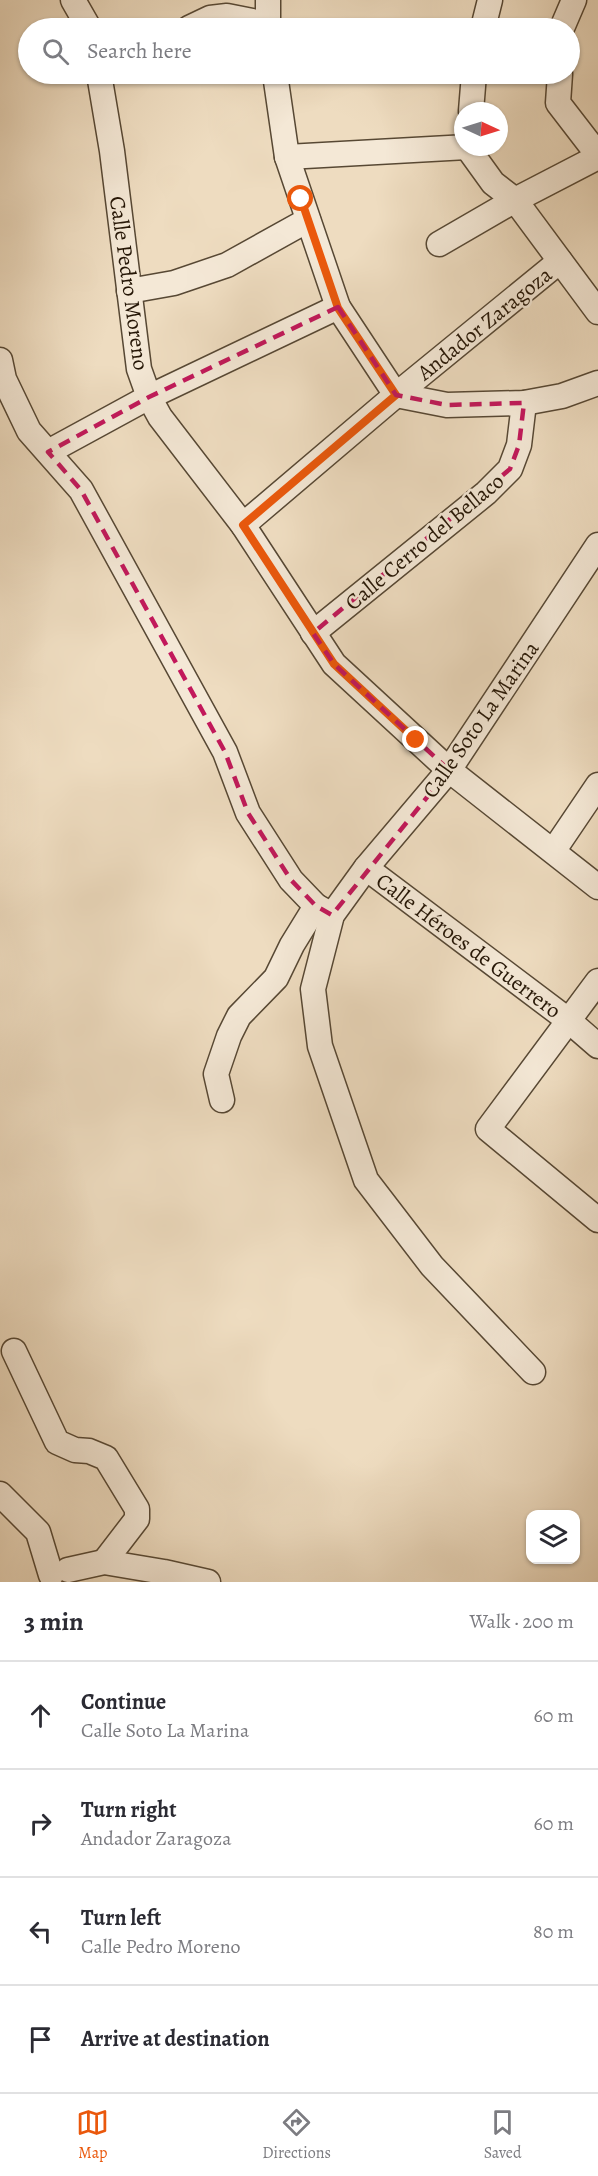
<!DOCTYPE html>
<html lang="en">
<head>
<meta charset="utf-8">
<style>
	:root { --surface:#fff; --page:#f2f2f3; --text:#2b2b33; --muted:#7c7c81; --line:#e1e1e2; --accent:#ea580c }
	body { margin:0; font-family:Alegreya,serif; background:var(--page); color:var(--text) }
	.controls { position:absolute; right:18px; bottom:18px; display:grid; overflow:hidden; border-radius:12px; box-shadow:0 2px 4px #0004 }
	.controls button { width:54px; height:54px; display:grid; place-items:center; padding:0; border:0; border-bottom:2px solid var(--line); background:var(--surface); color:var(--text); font:30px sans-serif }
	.compass { position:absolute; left:454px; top:102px; width:54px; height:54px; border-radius:50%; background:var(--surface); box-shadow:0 2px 4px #0004; rotate:94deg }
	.stop { position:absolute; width:18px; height:18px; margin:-14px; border:4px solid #ea580c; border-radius:50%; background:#fff }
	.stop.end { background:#ea580c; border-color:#fff; box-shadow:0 2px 6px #0008 }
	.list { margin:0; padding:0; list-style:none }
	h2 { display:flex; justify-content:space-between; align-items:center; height:78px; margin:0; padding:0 24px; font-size:26px }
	h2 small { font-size:20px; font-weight:400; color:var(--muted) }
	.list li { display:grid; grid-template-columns:39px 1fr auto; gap:18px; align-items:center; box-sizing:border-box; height:108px; padding:0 24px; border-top:2px solid var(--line) }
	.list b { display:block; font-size:22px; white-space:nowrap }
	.list p { margin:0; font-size:20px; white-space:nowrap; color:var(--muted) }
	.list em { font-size:20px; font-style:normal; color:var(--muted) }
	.icon { flex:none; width:33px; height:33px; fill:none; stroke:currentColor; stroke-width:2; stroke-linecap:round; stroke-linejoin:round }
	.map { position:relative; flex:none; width:598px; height:1582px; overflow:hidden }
	.search { position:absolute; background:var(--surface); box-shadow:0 2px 4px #0004; left:18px; right:18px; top:18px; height:66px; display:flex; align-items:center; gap:15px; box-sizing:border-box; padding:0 21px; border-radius:33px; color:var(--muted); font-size:22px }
	.sheet { height:510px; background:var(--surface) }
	nav { display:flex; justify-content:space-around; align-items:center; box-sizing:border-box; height:84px; border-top:2px solid var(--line); background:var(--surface); font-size:16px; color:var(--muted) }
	nav a { display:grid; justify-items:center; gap:3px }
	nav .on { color:var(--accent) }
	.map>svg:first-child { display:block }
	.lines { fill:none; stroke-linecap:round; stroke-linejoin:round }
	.minor-casing { stroke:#574834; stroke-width:27 }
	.minor { stroke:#f4e8d6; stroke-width:24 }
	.route { stroke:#ea580c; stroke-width:8 }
	.marked { fill:none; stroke:#c2185b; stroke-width:4.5; stroke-dasharray:12 8; stroke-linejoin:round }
	.labels { text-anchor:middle; stroke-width:5; stroke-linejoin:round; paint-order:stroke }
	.street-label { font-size:22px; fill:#251606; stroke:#f4e8d6 }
</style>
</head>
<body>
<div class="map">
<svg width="598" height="1582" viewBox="0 0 598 1582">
	<rect width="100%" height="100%" fill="#eedcc0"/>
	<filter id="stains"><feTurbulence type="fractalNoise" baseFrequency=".00333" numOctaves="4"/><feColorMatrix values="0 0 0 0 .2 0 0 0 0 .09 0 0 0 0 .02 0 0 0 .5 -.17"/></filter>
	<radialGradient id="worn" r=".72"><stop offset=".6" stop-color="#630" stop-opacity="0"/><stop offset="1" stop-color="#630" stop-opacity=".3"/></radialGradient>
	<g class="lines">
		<!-- minor casing -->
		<g class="minor-casing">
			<g id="minor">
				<polyline points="73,0 89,28"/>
				<polyline points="268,0 268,28"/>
				<polyline points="189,28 210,18 227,16 267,24"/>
				<polyline points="483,28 490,0"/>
				<polyline points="562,28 574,0"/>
				<polyline points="99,74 112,151 139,369 149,397 160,417 243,525 334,664 449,770 598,887"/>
				<polyline points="275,74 287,157 338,307 396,395 447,405 524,403 562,396 598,383"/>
				<polyline points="560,74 558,103 598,155"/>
				<polyline points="471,111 474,74"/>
				<polyline points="467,147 493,183 515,200 598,312"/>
				<polyline points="287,157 467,147"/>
				<polyline points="439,244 515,200 598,157"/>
				<polyline points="129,291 174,283 227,265 308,220"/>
				<polyline points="0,360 4,379 29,431 81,490 225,752 248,813 291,880 316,906 332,915"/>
				<polyline points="48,452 149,397 338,307"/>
				<polyline points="243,525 396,395 560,261"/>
				<polyline points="313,633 486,493 510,469 519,445 524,403"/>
				<polyline points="554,850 598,785"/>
				<polyline points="366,868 568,1020 598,1046"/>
				<polyline points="598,981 488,1129 598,1220"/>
				<polyline points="222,1100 216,1074 229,1036 239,1016 276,978 292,945 316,906"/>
				<polyline points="14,1351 57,1442 75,1450 89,1451 106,1458 137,1509 137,1519 104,1562"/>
				<polyline points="533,1372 432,1266 366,1180 320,1046 313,989 332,915 366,868 449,770 598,545"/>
				<polyline points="0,1494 38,1532 51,1575"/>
				<polyline points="68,1570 104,1562 164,1572 208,1582"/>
			</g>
		</g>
		<!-- minor -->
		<use href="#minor" class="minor"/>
	</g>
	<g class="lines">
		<!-- route -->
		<polyline class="route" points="301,199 338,308 396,395 243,525 334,664 416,740"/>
	</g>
	<!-- marked area -->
	<path class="marked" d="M338 307 396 395 447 405 524 403 519 445 510 469 313 633 334 664 449 770 332 915 316 906 291 880 248 813 225 752 81 490 48 452 149 397Z"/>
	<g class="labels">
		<!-- street labels -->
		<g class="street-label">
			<text transform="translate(130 283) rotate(82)" y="8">Calle Pedro Moreno</text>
			<text transform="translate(484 323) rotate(-39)" y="8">Andador Zaragoza</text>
			<text transform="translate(424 541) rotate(-40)" y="8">Calle Cerro del Bellaco</text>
			<text transform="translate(480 719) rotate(-55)" y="8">Calle Soto La Marina</text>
			<text transform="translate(469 945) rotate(37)" y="8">Calle Héroes de Guerrero</text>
		</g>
	</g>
	<rect width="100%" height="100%" filter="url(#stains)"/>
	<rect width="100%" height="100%" fill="url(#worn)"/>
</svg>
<div class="controls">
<button><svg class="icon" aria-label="layers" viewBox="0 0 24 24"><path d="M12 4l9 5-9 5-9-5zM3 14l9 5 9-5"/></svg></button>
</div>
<svg class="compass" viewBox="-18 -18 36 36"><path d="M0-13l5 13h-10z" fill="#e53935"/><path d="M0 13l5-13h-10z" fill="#7c7c81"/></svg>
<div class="stop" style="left:301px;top:199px"></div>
<div class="stop end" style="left:416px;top:740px"></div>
<div class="search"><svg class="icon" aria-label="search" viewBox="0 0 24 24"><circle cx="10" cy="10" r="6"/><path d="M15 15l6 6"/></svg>Search here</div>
</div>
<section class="sheet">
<h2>3 min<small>Walk · 200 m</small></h2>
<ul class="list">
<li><svg class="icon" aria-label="ahead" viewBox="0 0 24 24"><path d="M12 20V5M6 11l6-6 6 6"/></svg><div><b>Continue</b><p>Calle Soto La Marina</p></div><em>60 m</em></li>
<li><svg class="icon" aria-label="right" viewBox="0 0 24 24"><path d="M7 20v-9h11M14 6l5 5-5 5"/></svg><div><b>Turn right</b><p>Andador Zaragoza</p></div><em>60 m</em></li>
<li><svg class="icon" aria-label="left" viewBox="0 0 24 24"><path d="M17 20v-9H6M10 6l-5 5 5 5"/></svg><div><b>Turn left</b><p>Calle Pedro Moreno</p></div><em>80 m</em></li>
<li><svg class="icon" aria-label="arrive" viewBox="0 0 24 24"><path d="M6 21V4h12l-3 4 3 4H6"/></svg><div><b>Arrive at destination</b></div></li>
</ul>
</section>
<nav>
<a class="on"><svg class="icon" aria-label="map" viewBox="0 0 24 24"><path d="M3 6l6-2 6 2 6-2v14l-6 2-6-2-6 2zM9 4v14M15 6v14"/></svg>Map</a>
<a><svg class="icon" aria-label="directions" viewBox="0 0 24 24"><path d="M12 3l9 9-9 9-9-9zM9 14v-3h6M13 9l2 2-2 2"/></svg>Directions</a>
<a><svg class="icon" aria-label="saved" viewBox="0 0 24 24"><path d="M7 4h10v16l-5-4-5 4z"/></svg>Saved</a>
</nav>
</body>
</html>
